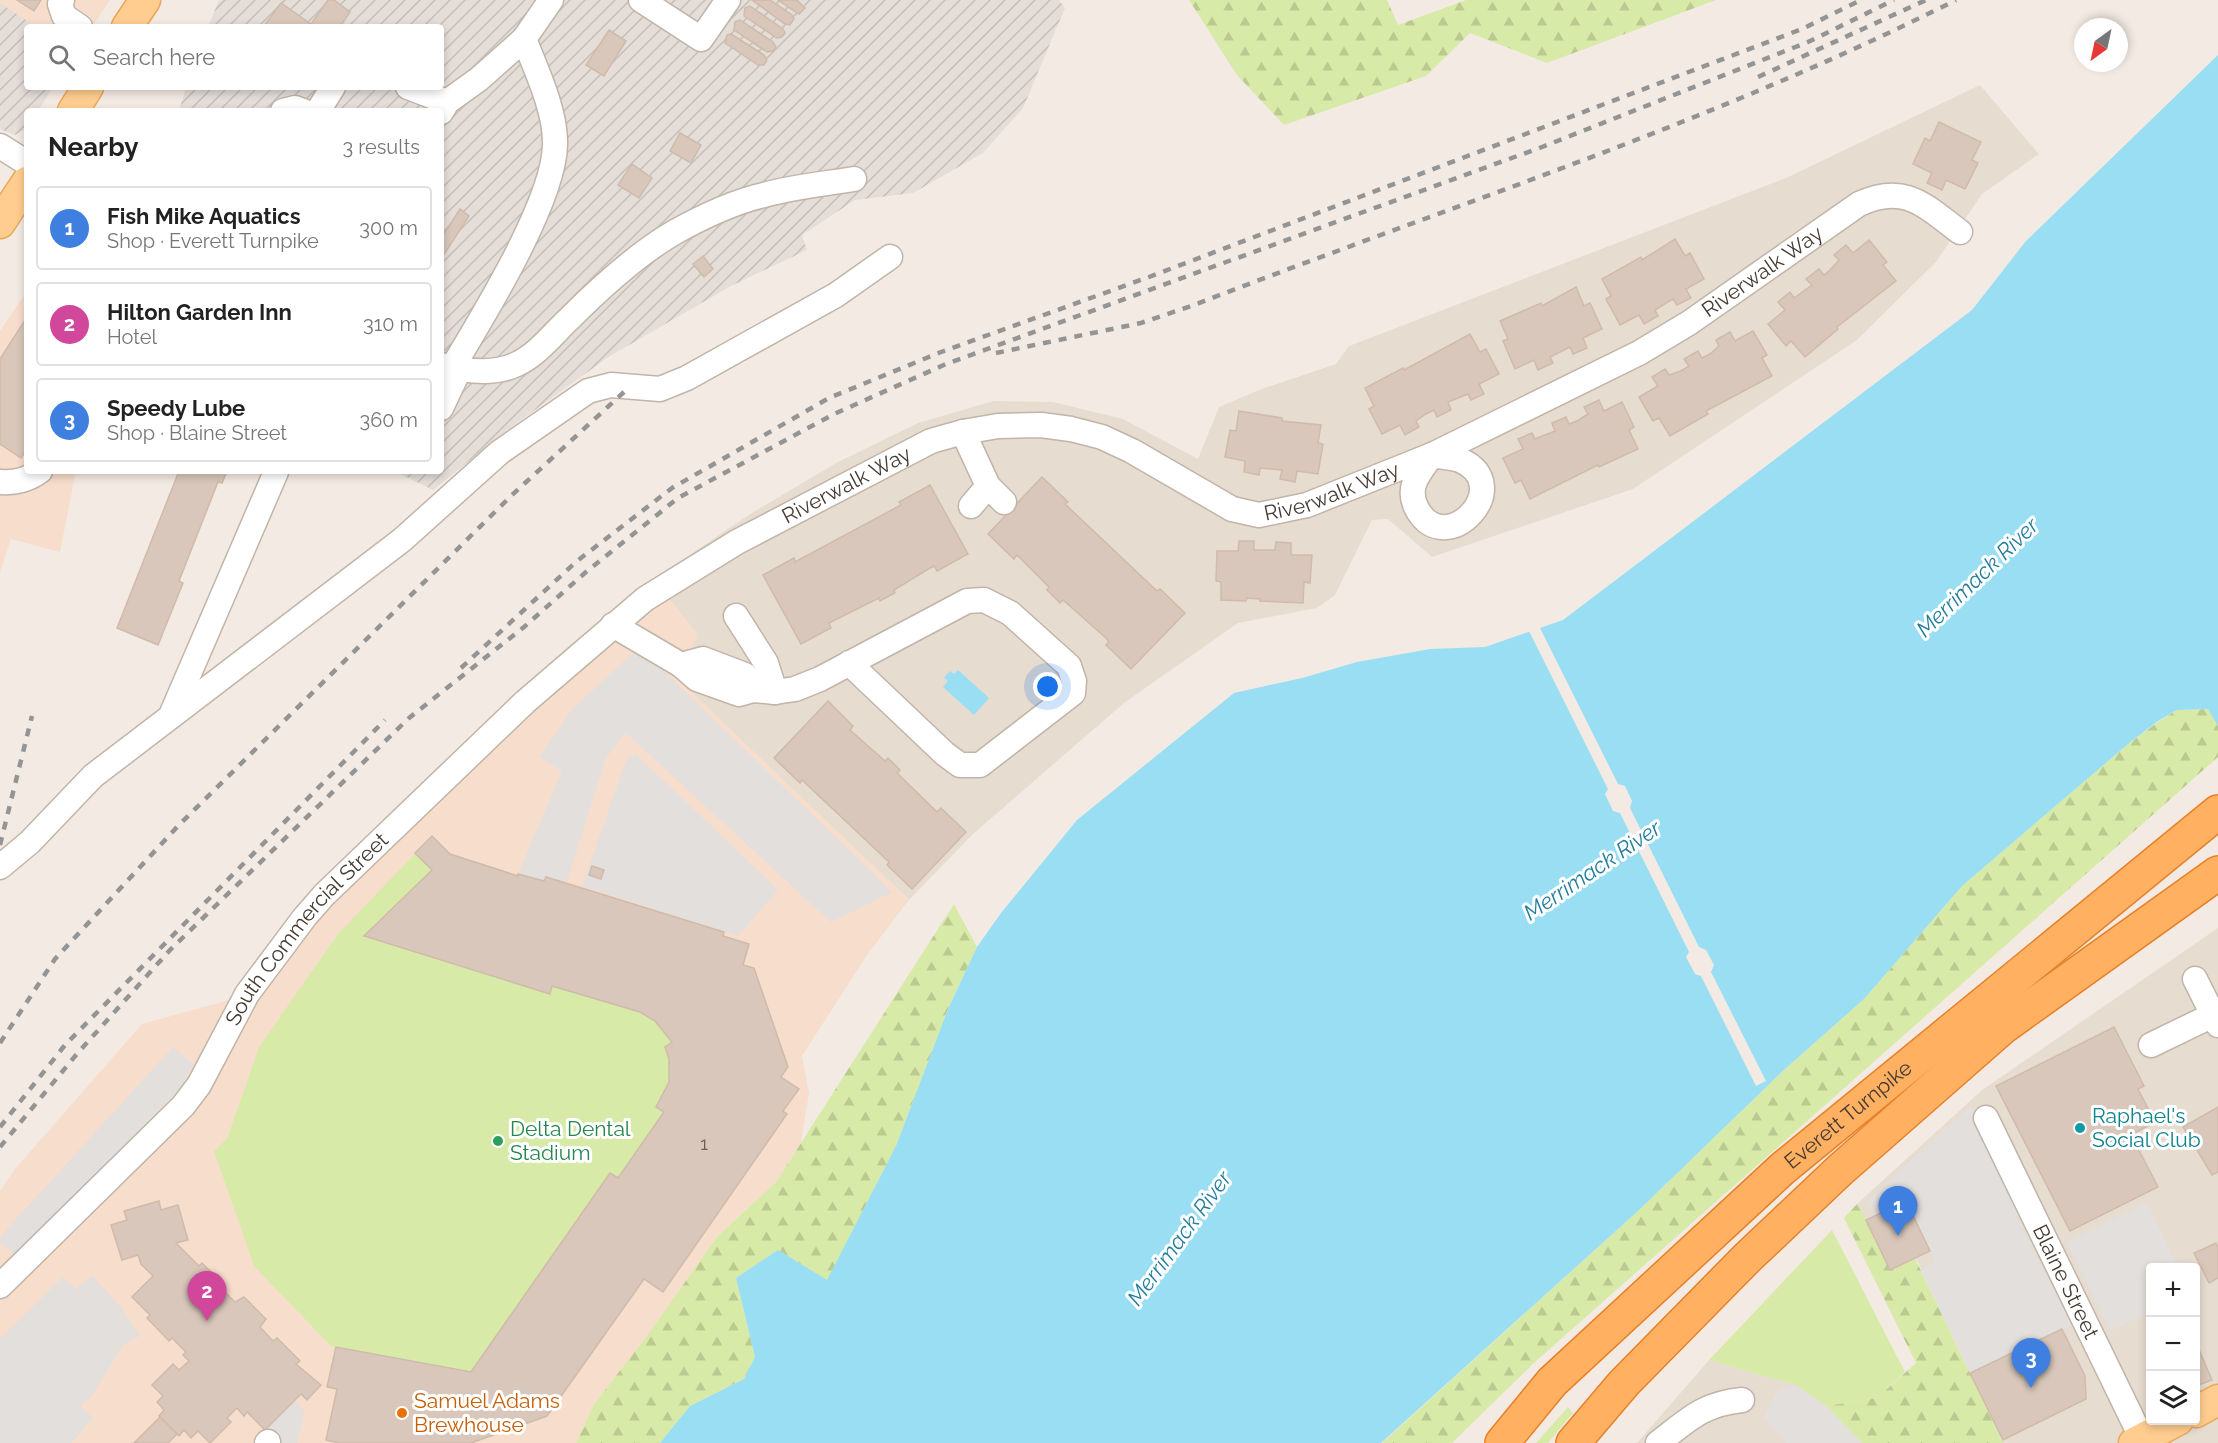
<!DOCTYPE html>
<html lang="en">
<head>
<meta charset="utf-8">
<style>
	:root { --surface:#fff; --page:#f6f6f6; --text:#222; --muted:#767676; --line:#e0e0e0; --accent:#b45309 }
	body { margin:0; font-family:Raleway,sans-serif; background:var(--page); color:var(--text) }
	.controls { position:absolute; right:18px; bottom:18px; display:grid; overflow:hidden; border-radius:6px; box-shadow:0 3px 9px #0003 }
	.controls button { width:54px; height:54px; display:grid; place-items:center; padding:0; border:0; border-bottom:2px solid var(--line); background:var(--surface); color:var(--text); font:30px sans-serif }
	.compass { position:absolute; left:2074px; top:18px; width:54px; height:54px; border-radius:50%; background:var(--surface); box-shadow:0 3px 9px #0003; rotate:213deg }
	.you { position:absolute; left:1048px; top:687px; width:21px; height:21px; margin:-15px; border:4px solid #fff; border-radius:50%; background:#1a73e8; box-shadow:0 0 0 9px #1a73e833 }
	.badge { display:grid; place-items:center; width:39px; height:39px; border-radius:50%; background:var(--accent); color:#fff; font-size:20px; font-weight:700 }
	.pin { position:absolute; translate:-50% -50px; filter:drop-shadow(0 2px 3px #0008) }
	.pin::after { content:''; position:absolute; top:32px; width:21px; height:18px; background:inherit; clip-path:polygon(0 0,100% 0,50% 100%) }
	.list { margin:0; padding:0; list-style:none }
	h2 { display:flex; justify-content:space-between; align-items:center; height:78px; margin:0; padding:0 24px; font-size:26px }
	h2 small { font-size:20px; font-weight:400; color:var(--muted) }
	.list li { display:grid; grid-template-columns:39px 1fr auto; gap:18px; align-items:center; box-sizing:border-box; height:84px; margin:0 12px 12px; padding:0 12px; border:2px solid var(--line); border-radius:6px }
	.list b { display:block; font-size:22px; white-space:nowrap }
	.list p { margin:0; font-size:20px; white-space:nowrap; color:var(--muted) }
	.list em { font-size:20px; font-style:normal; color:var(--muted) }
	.icon { flex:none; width:33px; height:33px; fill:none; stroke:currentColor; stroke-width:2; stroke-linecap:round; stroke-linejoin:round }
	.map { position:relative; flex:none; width:2218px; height:1443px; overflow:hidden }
	.search { position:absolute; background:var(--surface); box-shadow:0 3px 9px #0003; left:24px; top:24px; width:420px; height:66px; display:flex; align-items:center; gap:15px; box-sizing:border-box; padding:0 21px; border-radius:6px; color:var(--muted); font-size:22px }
	.panel { position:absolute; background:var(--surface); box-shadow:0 3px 9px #0003; left:24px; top:108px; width:420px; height:366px; border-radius:6px }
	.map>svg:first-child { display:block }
	.residential { fill:#e7dcd0; fill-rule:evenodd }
	.commercial { fill:#f7ddcc }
	.industrial { fill:url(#industrial-furrows) }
	.grass { fill:#d7eaa8 }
	.forest { fill:url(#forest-firs) }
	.parking { fill:#e3dfdc }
	.water { fill:#9adef4 }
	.pier { fill:#f3ebe3 }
	.building { fill:#d8c7ba; stroke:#d0bbaa; stroke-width:1.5 }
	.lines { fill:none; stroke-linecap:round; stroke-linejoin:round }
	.minor-casing { stroke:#c1b4a8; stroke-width:27 }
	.major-casing { stroke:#eba759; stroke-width:33 }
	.highway-casing { stroke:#e78129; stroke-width:36 }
	.minor { stroke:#fff; stroke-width:24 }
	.major { stroke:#ffcd8f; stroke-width:30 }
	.highway { stroke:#ffb061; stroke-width:33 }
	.rail { stroke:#949494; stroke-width:4.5; stroke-dasharray:8 8; stroke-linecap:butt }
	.culture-dot { fill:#0f9aa8; stroke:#fff; stroke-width:2 }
	.leisure-dot { fill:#2e9e5b; stroke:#fff; stroke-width:2 }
	.food-dot { fill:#e8710a; stroke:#fff; stroke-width:2 }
	.labels { text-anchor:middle; stroke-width:6; stroke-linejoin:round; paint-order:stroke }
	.number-label { font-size:18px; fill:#6a5e55 }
	.street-label { font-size:21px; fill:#453b33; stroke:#fff }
	.culture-label { font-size:21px; fill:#0d838f; stroke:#fff; text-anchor:start }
	.leisure-label { font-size:21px; fill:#27864d; stroke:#fff; text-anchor:start }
	.food-label { font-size:21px; fill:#c56008; stroke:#fff; text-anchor:start }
	.water-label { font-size:22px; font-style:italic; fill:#237e9d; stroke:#fff }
</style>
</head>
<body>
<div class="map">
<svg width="2218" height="1443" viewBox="0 0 2218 1443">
	<defs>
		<pattern id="industrial-furrows" width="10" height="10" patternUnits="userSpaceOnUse" patternTransform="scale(1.5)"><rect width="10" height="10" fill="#e4ddd8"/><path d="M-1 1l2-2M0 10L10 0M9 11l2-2" fill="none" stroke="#c5bfba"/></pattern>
		<pattern id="forest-firs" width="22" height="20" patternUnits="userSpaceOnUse" patternTransform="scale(1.5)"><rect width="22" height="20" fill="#d7eaa8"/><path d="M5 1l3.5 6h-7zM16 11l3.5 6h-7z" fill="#baca91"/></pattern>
	</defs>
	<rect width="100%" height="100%" fill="#f3ebe3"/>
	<!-- residential -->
	<g class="residential">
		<polygon points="1980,85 2039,154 1982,194 1936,262 1857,340 1633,489 1432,557 1388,519 1372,520 1335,595 1317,608 1238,623 1124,703 973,834 909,900 679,681 697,634 654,579 750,514 838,462 918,423 994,401 1053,402 1123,419 1198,459 1219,407 1259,390 1336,364 1349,346 1786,178"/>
		<path d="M2218 928V1443H2003L1916 1258 1890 1270 1857 1204 1982 1090ZM2150 1268H2196V1420H2150Z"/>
		<polygon points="1709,1360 1796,1385 1826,1406 1862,1443 1637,1443"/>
	</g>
	<!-- commercial -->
	<g class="commercial">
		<polygon points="0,0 110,0 92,27 37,27 0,3"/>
		<polygon points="27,291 27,471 76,471 60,552 11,539 0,572 0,331"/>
		<polygon points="654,579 697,634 680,681 909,900 867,955 802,1056 809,1093 801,1142 776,1182 716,1238 647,1336 594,1404 576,1443 0,1443 0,1191 14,1170 142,1024 229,1000 310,893 403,800 570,645"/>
	</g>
	<!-- industrial -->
	<g class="industrial">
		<polygon points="219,0 1059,0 1065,8 1023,108 983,153 913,193 855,200 802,235 807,250 731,286 610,356 514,425 433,490 394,471 441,471 441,111 179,111 186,87 441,87 441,27 208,27"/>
		<polygon points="0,3 37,27 27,27 27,87 53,87 38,111 27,111 27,128 15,135 0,129"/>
	</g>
	<!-- grass -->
	<g class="grass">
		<polygon points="432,836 450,854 517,876 518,874 544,881 546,877 724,932 723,937 749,944 743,965 754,968 788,1067 782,1077 799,1089 783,1111 787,1114 663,1292 644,1279 547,1416 471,1443 339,1443 326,1440 337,1389 327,1387 335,1347 331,1346 254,1266 214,1151 227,1139 259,1047 338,934"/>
		<polygon points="1832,1230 1905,1372 1877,1398 1826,1406 1796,1385 1709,1360"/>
		<polygon points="1568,1407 1573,1413 1548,1443 1536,1443"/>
	</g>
	<!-- forest -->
	<g class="forest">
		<polygon points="1189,0 1387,0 1398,25 1466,0 1716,0 1547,63 1470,33 1426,76 1284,125 1237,75"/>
		<polygon points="2209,709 2218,726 2218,757 1535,1362 1452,1443 1382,1443 1638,1211 1785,1069 1864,999 1962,886 2128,744 2158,722 2177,710"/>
		<polygon points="954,904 977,947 948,1009 896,1146 827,1281 778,1250 736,1278 755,1357 744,1379 690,1406 660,1443 576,1443 594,1404 647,1336 716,1238 776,1182"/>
		<polygon points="1857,1204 1866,1220 1915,1258 2003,1443 1862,1443 1826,1406 1877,1398 1916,1363 1844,1218"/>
	</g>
	<!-- parking -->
	<g class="parking">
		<polygon points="639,647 892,892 831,922 626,733 606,758 566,884 546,877 544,881 518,874 562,771 539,757 571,711"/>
		<polygon points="636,754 778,890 738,936 582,886 627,758"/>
		<polygon points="173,1047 194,1065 182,1085 156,1116 15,1255 0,1242 0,1237"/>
		<polygon points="1972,1105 2026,1211 2016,1216 2072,1325 1970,1373 1921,1270 1935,1262 1906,1202 1874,1217 1868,1200"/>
		<polygon points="2147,1203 2178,1267 2150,1268 2150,1312 2110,1331 2067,1242"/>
		<polygon points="92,1276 120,1306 140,1336 123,1345 91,1397 82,1403 81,1407 93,1418 71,1443 0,1443 0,1339 63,1277 74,1288 77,1288"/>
		<polygon points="1796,1385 1826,1406 1862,1443 1786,1443 1764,1418 1778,1390"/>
		<polygon points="294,1400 305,1411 297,1443 253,1443"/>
	</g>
	<!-- water -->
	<g class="water">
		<polygon points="2218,55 2218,726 2208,709 2177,710 2158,721 2128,744 1962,886 1864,999 1785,1069 1638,1211 1381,1443 660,1443 690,1406 744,1379 755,1357 736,1278 778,1250 827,1280 896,1146 948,1009 977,947 1001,913 1077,820 1234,693 1302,678 1357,662 1430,649 1485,647 1563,620 1972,310 2026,241"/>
		<polygon points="958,670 989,698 974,715 943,687 948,681 944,678 950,671 954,674"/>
	</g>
	<!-- pier -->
	<polygon class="pier" points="1539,626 1618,784 1625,786 1632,801 1630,808 1699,947 1706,950 1714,965 1711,972 1766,1081 1756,1086 1701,976 1695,974 1686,957 1689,952 1620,813 1613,811 1605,794 1608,789 1528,629"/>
	<!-- building -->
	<g class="building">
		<polygon points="17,0 41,0 34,11"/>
		<polygon points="328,0 334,0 350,12 340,27 264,26 281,3 311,24"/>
		<polygon points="752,0 770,0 792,15 794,19 790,25 785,24"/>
		<polygon points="778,0 797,0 805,8 799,14"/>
		<polygon points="750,6 783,29 785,33 782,37 777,38 744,16 745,8"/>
		<polygon points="740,20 773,42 776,47 773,51 767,52 734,30 735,22"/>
		<polygon points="609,30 626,41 604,76 586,65"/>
		<polygon points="731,34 764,55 767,60 764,65 758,65 725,43 727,35"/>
		<polygon points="1939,122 1981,142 1972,160 1978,163 1965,189 1946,180 1942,190 1927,183 1932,173 1913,164 1925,138 1930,141"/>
		<polygon points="680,133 701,145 691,163 670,151"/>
		<polygon points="632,164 652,178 639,198 618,185"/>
		<polygon points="460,209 469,216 441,259 441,238"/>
		<polygon points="1675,239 1685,256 1690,253 1704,279 1686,289 1691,298 1677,305 1673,299 1666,303 1655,310 1658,316 1644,324 1639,315 1620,325 1606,299 1611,296 1602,279 1641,257 1642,260"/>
		<polygon points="1869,240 1887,262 1883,265 1896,281 1837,327 1838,329 1805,357 1791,341 1786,346 1768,324 1785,310 1778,302 1790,292 1794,298 1812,285 1806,279 1819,269 1824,275 1830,270 1839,260 1834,255 1846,245 1853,253"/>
		<polygon points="703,256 713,269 704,277 693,264"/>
		<polygon points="1576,287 1584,306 1590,303 1602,329 1583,338 1587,348 1573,354 1570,347 1550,357 1553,363 1538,370 1534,360 1515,369 1503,341 1508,339 1500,321 1541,303 1542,306"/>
		<polygon points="27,317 27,449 21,458 0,444 0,359"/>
		<polygon points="1753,331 1767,355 1762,358 1772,376 1706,411 1708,414 1670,436 1659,418 1653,421 1639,397 1658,386 1652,377 1665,369 1669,375 1681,371 1689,366 1684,359 1698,351 1702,358 1710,354 1719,346 1716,340 1730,332 1735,341"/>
		<polygon points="1470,334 1480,352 1486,349 1499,374 1479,384 1484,394 1471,400 1468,394 1448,402 1451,410 1437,417 1434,410 1426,414 1416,421 1419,427 1405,435 1400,425 1382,434 1369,409 1374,406 1365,388 1403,368 1404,370"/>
		<polygon points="1599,400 1604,411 1622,402 1634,427 1629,430 1638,449 1599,467 1598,465 1530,499 1521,480 1515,483 1503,458 1523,449 1518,439 1532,433 1535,439 1555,431 1552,423 1566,417 1569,424 1577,421 1588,414 1584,407"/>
		<polygon points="1239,411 1282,418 1282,421 1321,425 1318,443 1323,444 1318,474 1297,471 1295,482 1280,479 1282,470 1260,468 1259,475 1244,472 1245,461 1225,457 1230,430 1236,431"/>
		<polygon points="179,471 227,471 222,483 218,482 179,581 183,583 158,645 117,628"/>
		<polygon points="1042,477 1068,502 1065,504 1157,591 1160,589 1185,613 1131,669 1106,645 1109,642 1106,638 1063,600 1060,603 1047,590 1049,587 1017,555 1014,559 988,534"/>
		<polygon points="930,485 968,554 937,571 934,566 930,568 894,590 895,593 880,601 879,598 829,623 831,628 801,644 763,575 794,558 795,562 901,505 899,502"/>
		<polygon points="1239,541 1254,541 1254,550 1275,550 1276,542 1291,543 1291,555 1312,555 1310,583 1304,582 1303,603 1260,601 1260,599 1247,598 1246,601 1221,600 1221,582 1216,581 1217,551 1238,551"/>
		<polygon points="828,701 853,726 850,730 885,761 888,758 900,770 897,773 934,809 937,812 941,808 966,832 912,889 887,865 889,862 802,780 800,783 774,758"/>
		<polygon points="432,836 450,854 518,876 518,874 544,881 546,877 724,932 723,936 749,944 743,965 754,968 788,1067 781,1077 799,1089 783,1111 787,1114 663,1292 644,1279 547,1416 471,1443 339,1443 326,1440 337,1389 327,1387 336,1347 471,1372 610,1173 618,1178 664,1112 656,1107 669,1082 669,1059 665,1047 672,1042 655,1021 640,1012 552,986 550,994 364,936 432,870 415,853"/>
		<polygon points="592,866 604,870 601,879 589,875"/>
		<polygon points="2114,1027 2144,1086 2138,1089 2155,1122 2131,1135 2158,1187 2070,1231 1996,1086"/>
		<polygon points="2218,1107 2218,1172 2212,1175 2183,1127"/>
		<polygon points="159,1201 161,1210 178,1205 188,1240 176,1243 199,1266 202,1263 225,1286 222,1289 235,1302 244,1297 266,1319 260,1327 273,1341 277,1338 300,1361 296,1364 321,1385 307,1400 301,1394 265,1430 247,1412 244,1416 237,1408 227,1418 231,1422 210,1443 198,1431 191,1438 184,1430 179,1436 159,1416 164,1410 157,1402 163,1396 152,1385 173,1364 179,1370 189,1361 183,1355 186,1352 172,1338 169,1341 147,1318 150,1315 132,1297 153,1276 141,1264 138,1255 122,1260 111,1225 127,1220 124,1211"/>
		<polygon points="1906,1201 1930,1251 1890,1270 1866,1220"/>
		<polygon points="2216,1243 2218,1248 2218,1278 2209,1283 2194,1253"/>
		<polygon points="2062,1329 2085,1376 2086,1399 2003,1440 1970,1373"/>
		<polygon points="2197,1345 2212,1380 2196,1386 2196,1346"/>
		<polygon points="160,1417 177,1434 168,1443 134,1443"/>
	</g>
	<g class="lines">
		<!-- minor casing -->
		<g class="minor-casing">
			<g id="minor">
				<polyline points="62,0 60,4 64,16 80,27"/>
				<polyline points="641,0 701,39 728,0"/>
				<polyline points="408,87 447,102"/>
				<polyline points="283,111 295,108 303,111"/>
				<polyline points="318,111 333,87"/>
				<polyline points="441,112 447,102 479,79 524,39 551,0"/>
				<polyline points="0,146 27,163"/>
				<path d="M441 365C464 371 495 375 517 364 537 355 553 334 569 319 600 288 637 254 675 232 702 217 734 202 764 195 793 187 824 184 854 179"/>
				<path d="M452 368C482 318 555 200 555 144 556 112 536 69 524 39"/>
				<polyline points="441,408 459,370"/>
				<polyline points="963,432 988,486 971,506"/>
				<path d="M1432 455C1441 457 1452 457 1460 460 1518 485 1446 562 1417 509 1405 487 1420 472 1432 455Z"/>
				<path d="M0 482C15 483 28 480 40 471"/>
				<polyline points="988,486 1004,502"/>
				<polyline points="736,616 766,663 775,692"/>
				<polyline points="613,625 681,665"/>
				<polygon points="703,659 745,675 753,690 739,694 697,679 681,665"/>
				<polyline points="753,690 775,692 795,689 820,679 967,601 984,600 1010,613 1069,666 1074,681 1073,693 980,765 960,765 945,754 849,663"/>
				<polyline points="172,713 276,472"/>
				<polyline points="0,867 30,842 93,776 402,540 500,452 588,391 611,385 660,389 687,378 836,295 890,257"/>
				<polyline points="2195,979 2218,1025"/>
				<polyline points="2151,1045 2213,1015"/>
				<path id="s1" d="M1986 1118 2144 1443"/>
				<path id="s2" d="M0 1286 183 1106 199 1085 247 994 304 918 324 895 525 702 645 599 737 542 931 441 963 432 998 426 1041 425 1071 429 1102 437 1132 451 1232 509 1259 515 1307 505 1432 455 1639 353 1689 323 1859 204C1905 183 1924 205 1960 232"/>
				<polyline points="267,1443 268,1442"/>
				<path d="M1658 1443C1689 1419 1703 1404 1742 1400"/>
			</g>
		</g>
		<!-- major casing -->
		<g class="major-casing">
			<g id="major">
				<polyline points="127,27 145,0"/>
				<polyline points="73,111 88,87"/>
				<polyline points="0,223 27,182"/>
				<polyline points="2196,1412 2218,1400"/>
				<polyline points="2134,1443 2178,1420"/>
			</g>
		</g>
		<!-- highway casing -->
		<g class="highway-casing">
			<g id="highway">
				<path id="s3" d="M1502 1443 1552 1382 1782 1169 2218 812"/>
				<polyline points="1573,1443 1624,1383 1747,1258 1840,1170 2003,1027 2218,873"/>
			</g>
		</g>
		<!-- minor -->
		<use href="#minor" class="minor"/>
		<!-- major -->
		<use href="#major" class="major"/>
		<!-- highway -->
		<use href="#highway" class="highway"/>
		<!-- rail -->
		<g class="rail">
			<polyline points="1758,77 1926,0"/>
			<path d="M996 353 1141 323 1194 305C1449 206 1711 124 1956 0"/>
			<polyline points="461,668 577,561 672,488 829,398 941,352 1149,277 1802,29 1861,0"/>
			<polyline points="0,845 32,716"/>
			<polyline points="0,1043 55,959 178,826 512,495 624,392"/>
			<polyline points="0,1127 65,1045 385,720"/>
			<polyline points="0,1147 76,1055 170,950 409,718 524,627 586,572 678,498 834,414 946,364 1542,147 1808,42 1894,0"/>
		</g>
	</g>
	<!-- markers -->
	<circle class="culture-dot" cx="2080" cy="1128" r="6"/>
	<circle class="leisure-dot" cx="498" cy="1141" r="6"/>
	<circle class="food-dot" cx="402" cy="1413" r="6"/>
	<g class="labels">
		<!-- number labels -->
		<g class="number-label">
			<text x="704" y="1150">1</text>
		</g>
		<!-- street labels -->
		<g class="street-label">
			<text dy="7" stroke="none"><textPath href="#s2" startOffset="2188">Riverwalk Way</textPath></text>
			<text dy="7" stroke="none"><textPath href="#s2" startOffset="1180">Riverwalk Way</textPath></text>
			<text dy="7" stroke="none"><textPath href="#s2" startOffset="1702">Riverwalk Way</textPath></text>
			<text dy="7" stroke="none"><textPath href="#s2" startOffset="474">South Commercial Street</textPath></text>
			<text dy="7" stroke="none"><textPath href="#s3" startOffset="478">Everett Turnpike</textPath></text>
			<text dy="7" stroke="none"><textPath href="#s1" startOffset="182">Blaine Street</textPath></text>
		</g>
		<!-- culture labels -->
		<g class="culture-label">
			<text x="2092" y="1123">Raphael's<tspan x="2092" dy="24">Social Club</tspan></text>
		</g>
		<!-- leisure labels -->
		<g class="leisure-label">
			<text x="510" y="1136">Delta Dental<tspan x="510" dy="24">Stadium</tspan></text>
		</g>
		<!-- food labels -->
		<g class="food-label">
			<text x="414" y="1408">Samuel Adams<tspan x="414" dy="24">Brewhouse</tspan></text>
		</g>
		<!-- water labels -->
		<g class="water-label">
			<text transform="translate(1977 577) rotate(-44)" y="8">Merrimack River</text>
			<text transform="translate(1592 870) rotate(-34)" y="8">Merrimack River</text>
			<text transform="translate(1179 1238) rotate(-54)" y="8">Merrimack River</text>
		</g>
	</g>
</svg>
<div class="controls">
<button>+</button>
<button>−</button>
<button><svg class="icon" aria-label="layers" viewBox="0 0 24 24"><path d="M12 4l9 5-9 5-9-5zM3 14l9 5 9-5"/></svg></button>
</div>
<svg class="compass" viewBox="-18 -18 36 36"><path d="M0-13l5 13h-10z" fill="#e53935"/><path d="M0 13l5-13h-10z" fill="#767676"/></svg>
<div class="you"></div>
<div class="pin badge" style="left:1898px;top:1236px;background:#3f7fe0">1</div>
<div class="pin badge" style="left:207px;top:1321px;background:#d1479c">2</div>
<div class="pin badge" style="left:2031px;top:1388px;background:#3f7fe0">3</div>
<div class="search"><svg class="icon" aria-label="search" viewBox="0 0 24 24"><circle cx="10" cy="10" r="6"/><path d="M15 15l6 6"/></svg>Search here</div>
<section class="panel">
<h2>Nearby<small>3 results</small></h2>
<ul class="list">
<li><span class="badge" style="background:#3f7fe0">1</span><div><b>Fish Mike Aquatics</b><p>Shop · Everett Turnpike</p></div><em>300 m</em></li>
<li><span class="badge" style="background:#d1479c">2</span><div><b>Hilton Garden Inn</b><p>Hotel</p></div><em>310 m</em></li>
<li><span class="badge" style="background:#3f7fe0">3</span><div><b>Speedy Lube</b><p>Shop · Blaine Street</p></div><em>360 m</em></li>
</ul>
</section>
</div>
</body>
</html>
